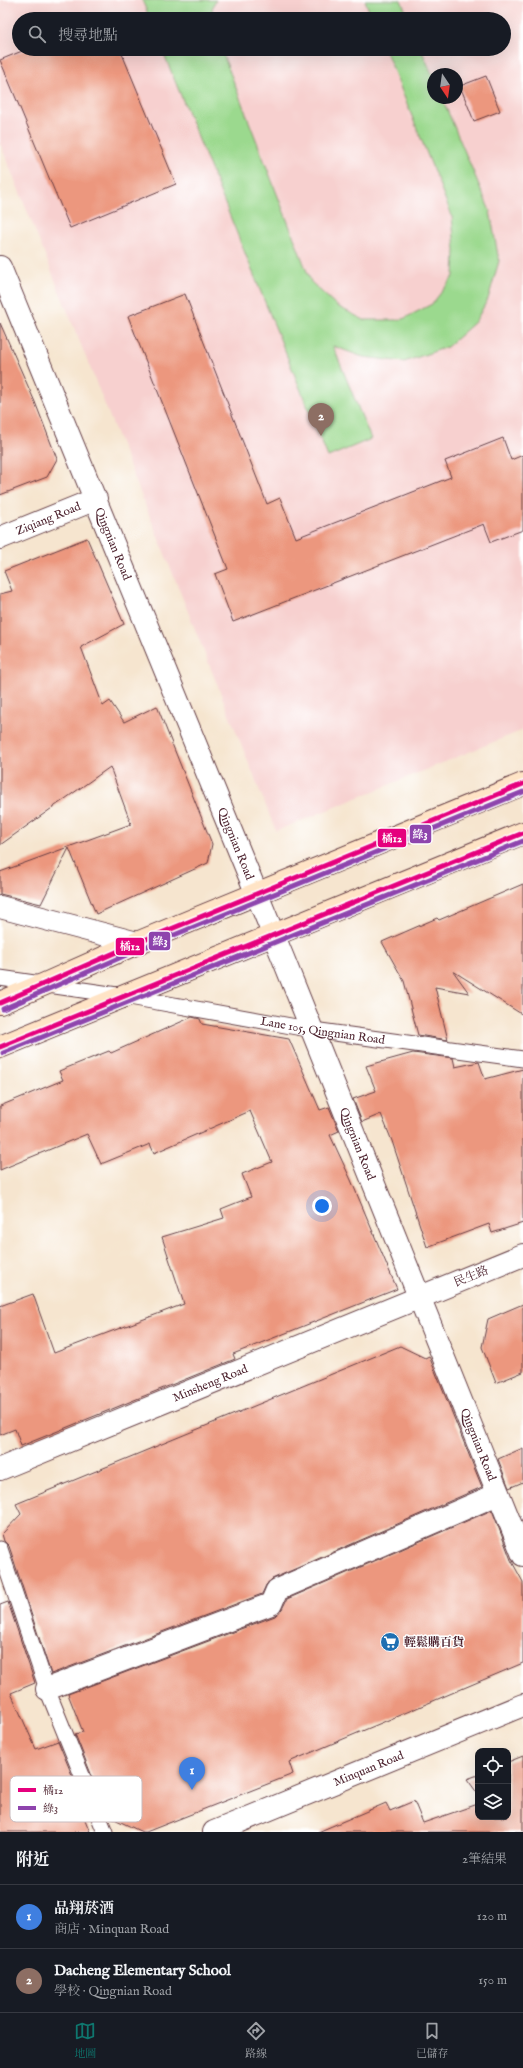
<!DOCTYPE html>
<html lang="zh-TW">
<head>
<meta charset="utf-8">
<style>
	:root { --surface:#171b24; --page:#242831; --text:#f1f3f6; --muted:#9ea1a6; --line:#363941; --accent:#0f766e }
	body { margin:0; font-family:"IM FELL English","Noto Serif TC",serif; background:var(--page); color:var(--text) }
	.controls { position:absolute; right:12px; bottom:12px; display:grid; overflow:hidden; border-radius:8px; box-shadow:0 4px 16px #0002 }
	.controls button { width:36px; height:36px; display:grid; place-items:center; padding:0; border:0; border-bottom:1px solid var(--line); background:var(--surface); color:var(--text); font:20px sans-serif }
	.compass { position:absolute; left:427px; top:68px; width:36px; height:36px; border-radius:50%; background:var(--surface); box-shadow:0 4px 16px #0002; rotate:167deg }
	.you { position:absolute; left:322px; top:1206px; width:14px; height:14px; margin:-10px; border:3px solid #fff; border-radius:50%; background:#1a73e8; box-shadow:0 0 0 6px #1a73e833 }
	.badge { display:grid; place-items:center; width:26px; height:26px; border-radius:50%; background:var(--accent); color:#fff; font-size:13px; font-weight:700 }
	.pin { position:absolute; translate:-50% -33px; filter:drop-shadow(0 1px 2px #0008) }
	.pin::after { content:''; position:absolute; top:21px; width:14px; height:12px; background:inherit; clip-path:polygon(0 0,100% 0,50% 100%) }
	.list { margin:0; padding:0; list-style:none }
	h2 { display:flex; justify-content:space-between; align-items:center; height:52px; margin:0; padding:0 16px; font-size:17px }
	h2 small { font-size:13px; font-weight:400; color:var(--muted) }
	.list li { display:grid; grid-template-columns:26px 1fr auto; gap:12px; align-items:center; box-sizing:border-box; height:64px; padding:0 16px; border-top:1px solid var(--line) }
	.list b { display:block; font-size:15px; white-space:nowrap }
	.list p { margin:0; font-size:13px; white-space:nowrap; color:var(--muted) }
	.list em { font-size:13px; font-style:normal; color:var(--muted) }
	.icon { flex:none; width:22px; height:22px; fill:none; stroke:currentColor; stroke-width:2; stroke-linecap:round; stroke-linejoin:round }
	.map { position:relative; flex:none; width:523px; height:1832px; overflow:hidden }
	.search { position:absolute; background:var(--surface); box-shadow:0 4px 16px #0002; left:12px; right:12px; top:12px; height:44px; display:flex; align-items:center; gap:10px; box-sizing:border-box; padding:0 14px; border-radius:22px; color:var(--muted); font-size:15px }
	.sheet { height:180px; background:var(--surface) }
	nav { display:flex; justify-content:space-around; align-items:center; box-sizing:border-box; height:56px; border-top:1px solid var(--line); background:var(--surface); font-size:11px; color:var(--muted) }
	nav a { display:grid; justify-items:center; gap:2px }
	nav .on { color:var(--accent) }
	.map>svg:first-child { display:block }
	.built { fill:#f7d0cf; fill-rule:evenodd }
	.green { fill:#9bd98e; stroke:#727c5c }
	.building { fill:#ec977e }
	.lines { fill:none; stroke-linecap:round; stroke-linejoin:round }
	.service-casing { stroke:#643d44; stroke-width:17 }
	.minor-casing { stroke:#643d44; stroke-width:24 }
	.secondary-casing { stroke:#643d44; stroke-width:24 }
	.service { stroke:#fff; stroke-width:15 }
	.minor { stroke:#fff; stroke-width:22 }
	.secondary { stroke:#ffe4c6; stroke-width:22 }
	.bus-1-casing { stroke:#fff; stroke-width:8 }
	.bus-2-casing { stroke:#fff; stroke-width:8 }
	.bus-1 { stroke:#e5007d; stroke-width:5 }
	.bus-2 { stroke:#8e44ad; stroke-width:5 }
	.labels { text-anchor:middle; stroke-width:3; stroke-linejoin:round; paint-order:stroke }
	.street-label { font-size:12px; fill:#4a1f2b; stroke:#fff }
	.poi-label { font-size:12px; font-weight:bold; fill:#4a1f2b; stroke:#fff; text-anchor:start }
	.key { fill:#fff; stroke:#c9bcbf; stroke-width:1 }
	.key-label { font-size:11px; fill:#4a1f2b }
	.line-badge { stroke:#fff; stroke-width:1.5 }
	.badge-label { font-size:11px; text-anchor:middle; font-weight:bold; fill:#fff }
</style>
</head>
<body>
<div class="map">
<svg width="523" height="1832" viewBox="0 0 523 1832">
	<rect width="100%" height="100%" fill="#fff"/>
	<filter id="ink" filterUnits="userSpaceOnUse"><feTurbulence type="fractalNoise" baseFrequency=".025" numOctaves="2"/><feDisplacementMap in="SourceGraphic" scale="8" xChannelSelector="R" yChannelSelector="G"/><feConvolveMatrix kernelMatrix="1 2 1 2 8 2 1 2 1" color-interpolation-filters="sRGB"/></filter>
	<filter id="wash" filterUnits="userSpaceOnUse"><feTurbulence type="fractalNoise" baseFrequency=".012" numOctaves="4" result="noise"/><feDisplacementMap in="SourceGraphic" scale="16" xChannelSelector="R" yChannelSelector="G"/><feGaussianBlur stdDeviation="0.9" result="paint"/><feColorMatrix in="noise" values="0 0 0 0 0 0 0 0 0 0 0 0 0 0 0 0 0 1.4 0 .05"/><feComposite in="paint" operator="in"/></filter>
	<g filter="url(#wash)">
		<rect width="100%" height="100%" fill="#f6e5cf"/>
		<!-- built -->
		<path class="built" d="M0 0H523V730L276 831 0 143ZM19 19H504V49H19ZM433 74H457V98H433Z"/>
		<!-- green -->
		<g class="green">
			<polygon points="142,0 216,0 212,9 214,19 150,19"/>
			<polygon points="365,0 401,0 409,19 372,19"/>
			<polygon points="162,49 221,49 311,282 337,306 364,320 401,320 432,304 454,276 455,250 452,216 385,49 421,49 433,76 433,98 442,98 490,211 499,261 488,299 475,322 447,347 404,362 363,357 333,346 371,439 328,457"/>
		</g>
		<g id="blocks">
			<!-- building -->
			<g class="building">
				<polygon points="27,49 120,49 176,184 70,228 0,60"/>
				<polygon points="486,76 500,111 474,121 460,86"/>
				<polygon points="185,294 267,504 280,498 296,538 451,477 445,461 503,438 511,460 523,455 523,530 491,542 484,524 233,622 215,574 228,569 128,316"/>
				<polygon points="0,323 35,402 57,459 47,477 0,495"/>
				<polygon points="87,538 124,624 81,647 103,706 110,701 124,722 157,706 212,844 208,863 96,914 69,848 41,904 0,894 0,872 131,824 110,767 0,845 0,594 12,591 4,571"/>
				<polygon points="523,884 523,1015 453,971 469,993 435,987 448,1040 418,1035 404,981 382,942 437,918 439,920"/>
				<polygon points="192,1017 200,1019 202,1024 289,1039 320,1110 329,1107 339,1131 330,1135 351,1180 397,1289 233,1354 235,1359 21,1446 15,1429 0,1435 0,1306 33,1294 54,1353 184,1304 162,1237 224,1218 221,1209 251,1197 242,1174 272,1162 250,1111 154,1153 150,1144 101,1164 87,1134 0,1170 0,1106 63,1080 59,1071 109,1051 111,1053"/>
				<polygon points="413,1053 453,1058 455,1067 479,1062 485,1079 523,1069 523,1223 492,1233 489,1224 427,1247 392,1141 381,1114 362,1122 353,1099 376,1091 366,1066"/>
				<polygon points="523,1304 523,1372 496,1383 482,1347 488,1319"/>
				<polygon points="400,1346 425,1358 429,1356 482,1487 272,1579 266,1585 262,1594 51,1674 9,1546 4,1541 2,1534 21,1514 16,1504"/>
				<polygon points="523,1448 523,1482 509,1488 498,1459"/>
				<polygon points="492,1510 511,1560 523,1582 523,1663 289,1762 293,1774 146,1832 142,1832 108,1816 75,1734 83,1732 68,1694 275,1616 282,1609 287,1599"/>
				<polygon points="8,1602 35,1683 11,1693 36,1749 58,1741 84,1804 77,1800 90,1832 0,1832 0,1605"/>
				<polygon points="523,1756 523,1832 318,1832 386,1803 390,1811 414,1801 423,1823 478,1804 478,1817 508,1817 508,1762"/>
				<polygon points="478,1775 478,1794 467,1779"/>
			</g>
		</g>
	</g>
	<g filter="url(#ink)">
		<use href="#blocks" fill-opacity="0" stroke="#643d44" stroke-width="1"/>
		<g class="lines">
			<!-- service casing -->
			<g class="service-casing">
				<g id="service">
					<path id="s1" d="M0 978 124 996 313 1030 523 1059"/>
					<polyline points="0,1549 47,1689 105,1832"/>
				</g>
			</g>
			<!-- minor casing -->
			<g class="minor-casing">
				<g id="minor">
					<path id="s2" d="M0 267 283 958 523 1555"/>
					<path id="s3" d="M0 538 96 499"/>
					<polyline points="0,907 137,943"/>
					<path id="s4" d="M0 1469 523 1255"/>
					<polyline points="47,1689 271,1604 277,1590 498,1494"/>
					<path id="s5" d="M214 1832 523 1705"/>
				</g>
			</g>
			<!-- secondary casing -->
			<g class="secondary-casing">
				<g id="secondary">
					<polyline points="0,1003 45,984 137,943 523,784"/>
					<polyline points="0,1047 523,833"/>
				</g>
			</g>
			<!-- service -->
			<use href="#service" class="service"/>
			<!-- minor -->
			<use href="#minor" class="minor"/>
			<!-- secondary -->
			<use href="#secondary" class="secondary"/>
			<!-- bus-1 casing -->
			<g class="bus-1-casing">
				<g id="bus-1">
					<polyline points="0,1003 137,943 523,784"/>
					<polyline points="0,1047 523,833"/>
				</g>
			</g>
			<!-- bus-2 casing -->
			<g class="bus-2-casing">
				<g id="bus-2">
					<polyline points="3,1009 140,949 523,792"/>
					<polyline points="3,1053 523,841"/>
				</g>
			</g>
			<!-- bus-1 -->
			<use href="#bus-1" class="bus-1"/>
			<!-- bus-2 -->
			<use href="#bus-2" class="bus-2"/>
		</g>
	</g>
	<!-- icons -->
	<defs>
		<g id="supermarket-disc" transform="scale(1)"><circle r="9.5" fill="#1f6fb2" stroke="#fff"/><path d="M-6-5.5h2.5l.6 2H6L4.5 2H-2.5L-4.4-4H-6ZM-1.5 3.2a1.3 1.3 0 1 0 .1 0ZM3 3.2a1.3 1.3 0 1 0 .1 0Z" fill="#fff"/></g>
	</defs>
	<g fill-rule="evenodd">
		<use href="#supermarket-disc" x="390" y="1642"/>
	</g>
	<g class="labels">
		<!-- street labels -->
		<g class="street-label">
			<text dy="4" stroke="none"><textPath href="#s3" startOffset="52">Ziqiang Road</textPath></text>
			<text dy="4" stroke="none"><textPath href="#s2" startOffset="299">Qingnian Road</textPath></text>
			<text dy="4" stroke="none"><textPath href="#s2" startOffset="623">Qingnian Road</textPath></text>
			<text dy="4" stroke="none"><textPath href="#s1" startOffset="327">Lane 105, Qingnian Road</textPath></text>
			<text dy="4" stroke="none"><textPath href="#s2" startOffset="947">Qingnian Road</textPath></text>
			<text transform="translate(471 1276) rotate(-22)" y="4">民生路</text>
			<text dy="4" stroke="none"><textPath href="#s4" startOffset="227">Minsheng Road</textPath></text>
			<text dy="4" stroke="none"><textPath href="#s2" startOffset="1271">Qingnian Road</textPath></text>
			<text dy="4" stroke="none"><textPath href="#s5" startOffset="167">Minquan Road</textPath></text>
		</g>
		<!-- poi labels -->
		<g class="poi-label">
			<text x="404" y="1646">輕鬆購百貨</text>
		</g>
	</g>
	<!-- legend -->
	<rect x="10" y="1776" width="132" height="46" rx="6" class="key"/>
	<rect x="18" y="1788" width="18" height="4" fill="#e5007d"/>
	<rect x="18" y="1806" width="18" height="4" fill="#8e44ad"/>
	<g class="key-label">
		<text x="43" y="1794">橘12</text>
		<text x="43" y="1812">綠3</text>
	</g>
	<g class="line-badge">
		<rect x="409" y="824" width="23" height="20" rx="4" fill="#8e44ad"/>
		<rect x="377" y="828" width="30" height="20" rx="4" fill="#e5007d"/>
		<rect x="148" y="931" width="23" height="20" rx="4" fill="#8e44ad"/>
		<rect x="115" y="937" width="30" height="19" rx="4" fill="#e5007d"/>
	</g>
	<g class="badge-label">
		<text x="420" y="838">綠3</text>
		<text x="392" y="842">橘12</text>
		<text x="160" y="945">綠3</text>
		<text x="130" y="950">橘12</text>
	</g>
</svg>
<div class="controls">
<button><svg class="icon" aria-label="locate" viewBox="0 0 24 24"><circle cx="12" cy="12" r="6"/><path d="M12 2v4M12 18v4M2 12h4M18 12h4"/></svg></button>
<button><svg class="icon" aria-label="layers" viewBox="0 0 24 24"><path d="M12 4l9 5-9 5-9-5zM3 14l9 5 9-5"/></svg></button>
</div>
<svg class="compass" viewBox="-18 -18 36 36"><path d="M0-13l5 13h-10z" fill="#e53935"/><path d="M0 13l5-13h-10z" fill="#9ea1a6"/></svg>
<div class="you"></div>
<div class="pin badge" style="left:192px;top:1790px;background:#3f7fe0">1</div>
<div class="pin badge" style="left:321px;top:436px;background:#8d6e63">2</div>
<div class="search"><svg class="icon" aria-label="search" viewBox="0 0 24 24"><circle cx="10" cy="10" r="6"/><path d="M15 15l6 6"/></svg>搜尋地點</div>
</div>
<section class="sheet">
<h2>附近<small>2筆結果</small></h2>
<ul class="list">
<li><span class="badge" style="background:#3f7fe0">1</span><div><b>品翔菸酒</b><p>商店 · Minquan Road</p></div><em>120 m</em></li>
<li><span class="badge" style="background:#8d6e63">2</span><div><b>Dacheng Elementary School</b><p>學校 · Qingnian Road</p></div><em>150 m</em></li>
</ul>
</section>
<nav>
<a class="on"><svg class="icon" aria-label="map" viewBox="0 0 24 24"><path d="M3 6l6-2 6 2 6-2v14l-6 2-6-2-6 2zM9 4v14M15 6v14"/></svg>地圖</a>
<a><svg class="icon" aria-label="directions" viewBox="0 0 24 24"><path d="M12 3l9 9-9 9-9-9zM9 14v-3h6M13 9l2 2-2 2"/></svg>路線</a>
<a><svg class="icon" aria-label="saved" viewBox="0 0 24 24"><path d="M7 4h10v16l-5-4-5 4z"/></svg>已儲存</a>
</nav>
</body>
</html>
